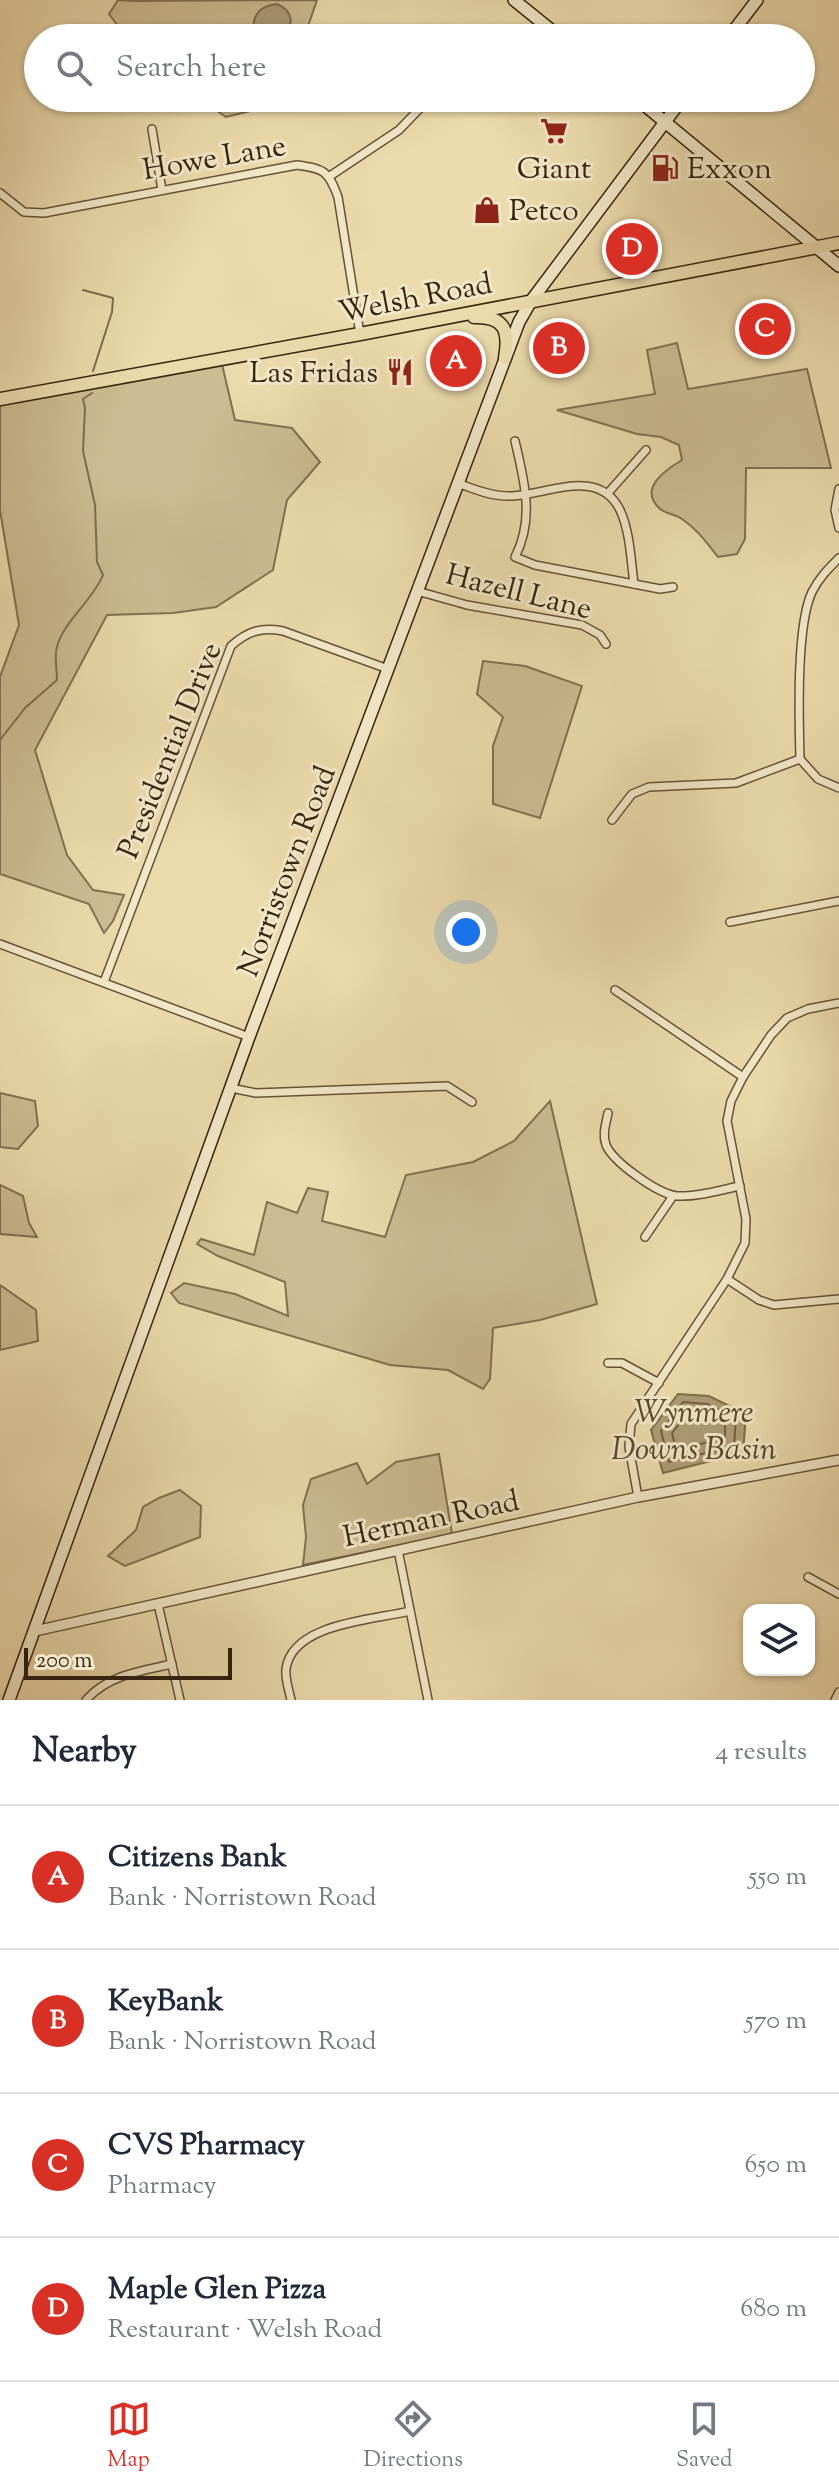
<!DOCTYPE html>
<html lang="en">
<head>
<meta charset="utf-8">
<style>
	:root { --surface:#fff; --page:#f2f2f3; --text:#1f2937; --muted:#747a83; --line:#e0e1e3; --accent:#d93025 }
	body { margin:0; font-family:"Sorts Mill Goudy",serif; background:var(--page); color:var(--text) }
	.controls { position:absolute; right:24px; bottom:24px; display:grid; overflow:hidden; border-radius:16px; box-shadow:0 2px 6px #0004 }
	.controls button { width:72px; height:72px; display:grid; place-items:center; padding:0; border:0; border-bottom:2px solid var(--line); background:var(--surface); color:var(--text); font:40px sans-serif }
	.scale { position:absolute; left:24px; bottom:20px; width:208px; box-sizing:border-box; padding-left:8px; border:4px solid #382410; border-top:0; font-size:22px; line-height:28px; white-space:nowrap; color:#382410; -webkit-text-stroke:6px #f2e7c8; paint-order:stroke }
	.you { position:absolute; left:466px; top:932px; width:28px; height:28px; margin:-20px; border:6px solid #fff; border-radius:50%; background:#1a73e8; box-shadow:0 0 0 12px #1a73e833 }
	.badge { display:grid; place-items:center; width:52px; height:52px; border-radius:50%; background:var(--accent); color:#fff; font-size:26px; font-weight:700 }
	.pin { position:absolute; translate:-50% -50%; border:4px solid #fff; box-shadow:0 2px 8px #0006 }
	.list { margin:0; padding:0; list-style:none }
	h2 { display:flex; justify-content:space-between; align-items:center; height:104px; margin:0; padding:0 32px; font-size:34px }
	h2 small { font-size:26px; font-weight:400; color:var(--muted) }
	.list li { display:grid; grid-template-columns:52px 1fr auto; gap:24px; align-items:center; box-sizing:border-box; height:144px; padding:0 32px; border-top:2px solid var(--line) }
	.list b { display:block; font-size:30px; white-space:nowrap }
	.list p { margin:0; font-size:26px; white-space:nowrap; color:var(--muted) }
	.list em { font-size:26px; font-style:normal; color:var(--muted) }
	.icon { flex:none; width:44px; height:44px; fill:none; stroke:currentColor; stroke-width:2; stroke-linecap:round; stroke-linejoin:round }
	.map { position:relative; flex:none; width:839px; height:1700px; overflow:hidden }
	.search { position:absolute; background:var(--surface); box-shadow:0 2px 6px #0004; left:24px; right:24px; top:24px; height:88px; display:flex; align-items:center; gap:20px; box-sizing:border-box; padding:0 28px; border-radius:44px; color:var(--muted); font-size:30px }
	.sheet { height:680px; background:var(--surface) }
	nav { display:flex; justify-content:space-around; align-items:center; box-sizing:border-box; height:112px; border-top:2px solid var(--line); background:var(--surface); font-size:22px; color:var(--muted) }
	nav a { display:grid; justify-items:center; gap:4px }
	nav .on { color:var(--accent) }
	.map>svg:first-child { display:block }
	.green { fill:#cdbb91; stroke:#827050; stroke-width:2 }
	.water { fill:#ae9c76; stroke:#7f6c4d; stroke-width:2 }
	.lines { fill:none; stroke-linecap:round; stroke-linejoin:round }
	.shore { stroke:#736043; stroke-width:2 }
	.stream { stroke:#7f6c4d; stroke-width:2 }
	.minor-casing { stroke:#655237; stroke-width:10 }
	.tertiary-casing { stroke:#655237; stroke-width:12 }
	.secondary-casing { stroke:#382410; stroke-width:14 }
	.primary-casing { stroke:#382410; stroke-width:15 }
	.minor { stroke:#f2e7c8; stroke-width:7 }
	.tertiary { stroke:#f2e7c8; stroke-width:9 }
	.secondary { stroke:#f2e7c8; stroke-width:11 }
	.primary { stroke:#ebdaab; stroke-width:12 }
	.labels { text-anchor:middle; stroke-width:6; stroke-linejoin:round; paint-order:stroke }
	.street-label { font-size:30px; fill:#382410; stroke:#f2e7c8 }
	.poi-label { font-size:30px; fill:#382410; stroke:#f2e7c8; text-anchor:start }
	.water-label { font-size:32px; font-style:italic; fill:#5b482f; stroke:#f2e7c8 }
</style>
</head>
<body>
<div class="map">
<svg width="839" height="1700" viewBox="0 0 839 1700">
	<rect width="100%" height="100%" fill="#ebdaab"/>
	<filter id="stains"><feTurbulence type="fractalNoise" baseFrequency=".0025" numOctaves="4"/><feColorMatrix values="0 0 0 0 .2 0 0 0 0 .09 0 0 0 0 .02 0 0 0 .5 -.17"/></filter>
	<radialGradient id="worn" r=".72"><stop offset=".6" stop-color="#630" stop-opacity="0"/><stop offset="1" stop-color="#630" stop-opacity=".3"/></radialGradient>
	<!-- green -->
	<g class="green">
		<polygon points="118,0 132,1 317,0 304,38 146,38 137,26 118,26 109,14"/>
		<polygon points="210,98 264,98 250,111 226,117 207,104"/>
		<path d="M677 343 688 389 807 369 831 468H746L745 539 737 554 718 557C707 543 697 529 682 519 675 514 665 514 659 508 638 488 667 469 682 460L679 445 661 437 637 434 557 410 655 394 647 350Z"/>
		<polygon points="221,360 235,420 292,428 320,462 287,500 273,570 216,607 173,613 107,615 35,750 67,855 93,890 124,895 113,921 104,933 89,904 0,874 0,677 19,625 0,510 0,399"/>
		<polygon points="483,661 525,666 582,686 540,818 493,804 493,746 503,717 477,694"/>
		<polygon points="0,1093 35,1101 38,1126 18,1149 0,1147"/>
		<polygon points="550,1101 597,1304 540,1320 493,1328 490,1379 483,1389 448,1370 390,1365 179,1303 171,1293 184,1283 235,1294 288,1316 285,1282 218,1256 197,1244 201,1239 254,1255 267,1202 297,1213 308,1188 328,1192 322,1221 385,1237 406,1175 473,1162 514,1141"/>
		<polygon points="0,1185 23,1196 29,1223 37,1237 0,1234"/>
		<polygon points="0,1285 36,1310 38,1341 0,1350"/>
		<polygon points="439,1454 452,1534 303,1565 306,1537 303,1505 311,1479 357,1463 367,1484 396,1462"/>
		<polygon points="180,1490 201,1506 200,1537 125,1566 108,1556 136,1530 143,1507 159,1498"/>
	</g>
	<!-- water -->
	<g class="water">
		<path d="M277 4C293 11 295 25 283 38H259L253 29C254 13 260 6 277 4Z"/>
		<polygon points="678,1394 709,1396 746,1414 743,1453 663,1473 651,1430"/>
	</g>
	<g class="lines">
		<!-- shore -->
		<g class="shore">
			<polygon points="683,1402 707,1404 736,1418 734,1446 669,1462 661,1431"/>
			<polygon points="688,1413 704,1414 725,1424 725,1438 676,1450 672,1433"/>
		</g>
		<!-- stream -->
		<g class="stream">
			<polyline points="83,290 113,298 112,312 93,371"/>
			<path d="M0 740 25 708 57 680C57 670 54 656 57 647 63 622 93 600 103 575L97 562 95 505 83 451 85 408 83 399 92 393"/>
		</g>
		<!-- minor casing -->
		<g class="minor-casing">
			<g id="minor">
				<polyline points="152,129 162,190"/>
				<polyline points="330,176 399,130 426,102"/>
				<path d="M0 193 24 212 44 213 297 165C324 169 328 170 338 197L360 334"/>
				<path d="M515 441C524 480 535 519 515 557L535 565 660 589 673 587"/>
				<path d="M458 483C475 490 494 497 512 496 549 494 599 467 620 510 630 531 631 561 634 584"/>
				<polyline points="839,489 835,510 839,528"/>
				<polyline points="608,493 646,450"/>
				<path d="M839 558C828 569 819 578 812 592 796 626 799 719 800 759L818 779 839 788"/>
				<polyline points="417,591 467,605 582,625 600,635 606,644"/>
				<polyline points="612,820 632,794 649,787 736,783 800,759"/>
				<polyline points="730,922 839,901"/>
				<polyline points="0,944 249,1037"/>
				<path d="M104 982 231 646C248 631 261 627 283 631L388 669"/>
				<polyline points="615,990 743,1077"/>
				<polyline points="231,1088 256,1093 447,1086 472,1102"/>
				<path d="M608 1113C606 1124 602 1134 606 1145 613 1162 658 1194 677 1196 698 1197 720 1190 740 1186"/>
				<polyline points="645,1237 673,1196"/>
				<polyline points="727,1279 759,1300 774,1305 839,1299"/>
				<polyline points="608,1363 622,1363 659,1383"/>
				<polyline points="638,1497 629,1447 631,1424 727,1279 745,1243 746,1219 727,1121 731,1101 743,1077 771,1035 787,1018 808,1009 839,1003"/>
				<polyline points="398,1550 428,1700"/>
				<polyline points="808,1577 839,1594"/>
				<polyline points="158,1604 180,1700"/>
				<path d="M86 1700C108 1675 141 1671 172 1664"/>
				<path d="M291 1700C289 1690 285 1680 286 1669 292 1623 374 1620 410 1611"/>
				<polyline points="835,1700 839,1692"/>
			</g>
		</g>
		<!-- tertiary casing -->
		<g class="tertiary-casing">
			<polyline id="tertiary" points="35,1631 638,1497 839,1460"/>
		</g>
		<!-- secondary casing -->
		<g class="secondary-casing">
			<g id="secondary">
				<polyline points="514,0 561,38"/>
				<polyline points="728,38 757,0"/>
				<polyline points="636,98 839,266"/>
				<polyline points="9,1700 249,1037 519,322 531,301 683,98"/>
			</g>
		</g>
		<!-- primary casing -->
		<g class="primary-casing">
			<g id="primary">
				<path d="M474 317C504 316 510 330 505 358"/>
				<polyline points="0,399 360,334 839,243"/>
			</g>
		</g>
		<!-- minor -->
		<use href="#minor" class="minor"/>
		<!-- tertiary -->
		<use href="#tertiary" class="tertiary"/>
		<!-- secondary -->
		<use href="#secondary" class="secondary"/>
		<!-- primary -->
		<use href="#primary" class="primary"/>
	</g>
	<!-- icons -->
	<defs>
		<g id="supermarket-bare" transform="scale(2.16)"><path d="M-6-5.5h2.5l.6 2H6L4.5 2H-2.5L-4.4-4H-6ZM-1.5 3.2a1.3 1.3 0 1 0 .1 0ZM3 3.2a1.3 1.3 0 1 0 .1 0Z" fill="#8f2418" stroke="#f2e7c8" stroke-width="2.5" paint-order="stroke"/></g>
		<g id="fuel-bare" transform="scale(2.16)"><path d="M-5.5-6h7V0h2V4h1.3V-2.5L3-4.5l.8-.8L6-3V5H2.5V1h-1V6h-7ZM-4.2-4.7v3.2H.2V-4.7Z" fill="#8f2418" stroke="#f2e7c8" stroke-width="2.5" paint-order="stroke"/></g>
		<g id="shop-bare" transform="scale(2.16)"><path d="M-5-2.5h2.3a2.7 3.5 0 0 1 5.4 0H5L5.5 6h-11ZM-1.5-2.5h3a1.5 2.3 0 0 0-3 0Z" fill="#8f2418" stroke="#f2e7c8" stroke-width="2.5" paint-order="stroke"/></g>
		<g id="restaurant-bare" transform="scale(2.16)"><path d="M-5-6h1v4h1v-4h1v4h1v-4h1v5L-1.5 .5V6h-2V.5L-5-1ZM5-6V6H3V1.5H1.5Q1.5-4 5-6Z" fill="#8f2418" stroke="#f2e7c8" stroke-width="2.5" paint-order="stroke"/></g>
	</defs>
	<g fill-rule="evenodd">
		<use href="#supermarket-bare" x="554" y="131"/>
		<use href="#fuel-bare" x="665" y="168"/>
		<use href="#shop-bare" x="487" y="210"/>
		<use href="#restaurant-bare" x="400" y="372"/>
	</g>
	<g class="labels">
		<!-- street labels -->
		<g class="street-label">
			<text transform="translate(214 157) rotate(-10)" y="10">Howe Lane</text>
			<text transform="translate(415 297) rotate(-11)" y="10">Welsh Road</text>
			<text transform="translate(519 591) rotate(14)" y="10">Hazell Lane</text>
			<text transform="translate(169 750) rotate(-68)" y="10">Presidential Drive</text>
			<text transform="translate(286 871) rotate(-69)" y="10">Norristown Road</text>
			<text transform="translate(431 1518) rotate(-12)" y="10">Herman Road</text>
		</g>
		<!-- poi labels -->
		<g class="poi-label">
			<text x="554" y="178" text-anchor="middle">Giant</text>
			<text x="687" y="178">Exxon</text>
			<text x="509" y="220">Petco</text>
			<text x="378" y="382" text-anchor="end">Las Fridas</text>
		</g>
		<!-- water labels -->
		<g class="water-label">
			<text x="694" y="1422">Wynmere<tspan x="694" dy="37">Downs Basin</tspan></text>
		</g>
	</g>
	<rect width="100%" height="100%" filter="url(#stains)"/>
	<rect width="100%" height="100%" fill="url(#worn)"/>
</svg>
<div class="controls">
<button><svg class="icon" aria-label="layers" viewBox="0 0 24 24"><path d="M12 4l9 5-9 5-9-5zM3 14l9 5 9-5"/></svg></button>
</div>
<div class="scale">200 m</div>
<div class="you"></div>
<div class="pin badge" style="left:456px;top:361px">A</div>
<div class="pin badge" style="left:559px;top:348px">B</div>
<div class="pin badge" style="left:765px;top:329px">C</div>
<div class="pin badge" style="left:632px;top:249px">D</div>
<div class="search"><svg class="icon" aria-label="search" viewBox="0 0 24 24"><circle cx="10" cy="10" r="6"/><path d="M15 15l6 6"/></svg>Search here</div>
</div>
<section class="sheet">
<h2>Nearby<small>4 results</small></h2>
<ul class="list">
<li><span class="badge">A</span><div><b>Citizens Bank</b><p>Bank · Norristown Road</p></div><em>550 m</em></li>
<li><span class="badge">B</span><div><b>KeyBank</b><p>Bank · Norristown Road</p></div><em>570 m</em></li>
<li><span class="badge">C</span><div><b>CVS Pharmacy</b><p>Pharmacy</p></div><em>650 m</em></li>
<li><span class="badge">D</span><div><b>Maple Glen Pizza</b><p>Restaurant · Welsh Road</p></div><em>680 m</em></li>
</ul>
</section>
<nav>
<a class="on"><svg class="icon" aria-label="map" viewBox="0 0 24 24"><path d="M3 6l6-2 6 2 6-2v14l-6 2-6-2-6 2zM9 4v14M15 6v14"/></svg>Map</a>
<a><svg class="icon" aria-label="directions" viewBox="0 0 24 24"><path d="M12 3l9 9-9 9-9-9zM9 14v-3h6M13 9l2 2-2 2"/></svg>Directions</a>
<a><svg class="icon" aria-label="saved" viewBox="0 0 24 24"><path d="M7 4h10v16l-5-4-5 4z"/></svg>Saved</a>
</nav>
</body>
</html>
